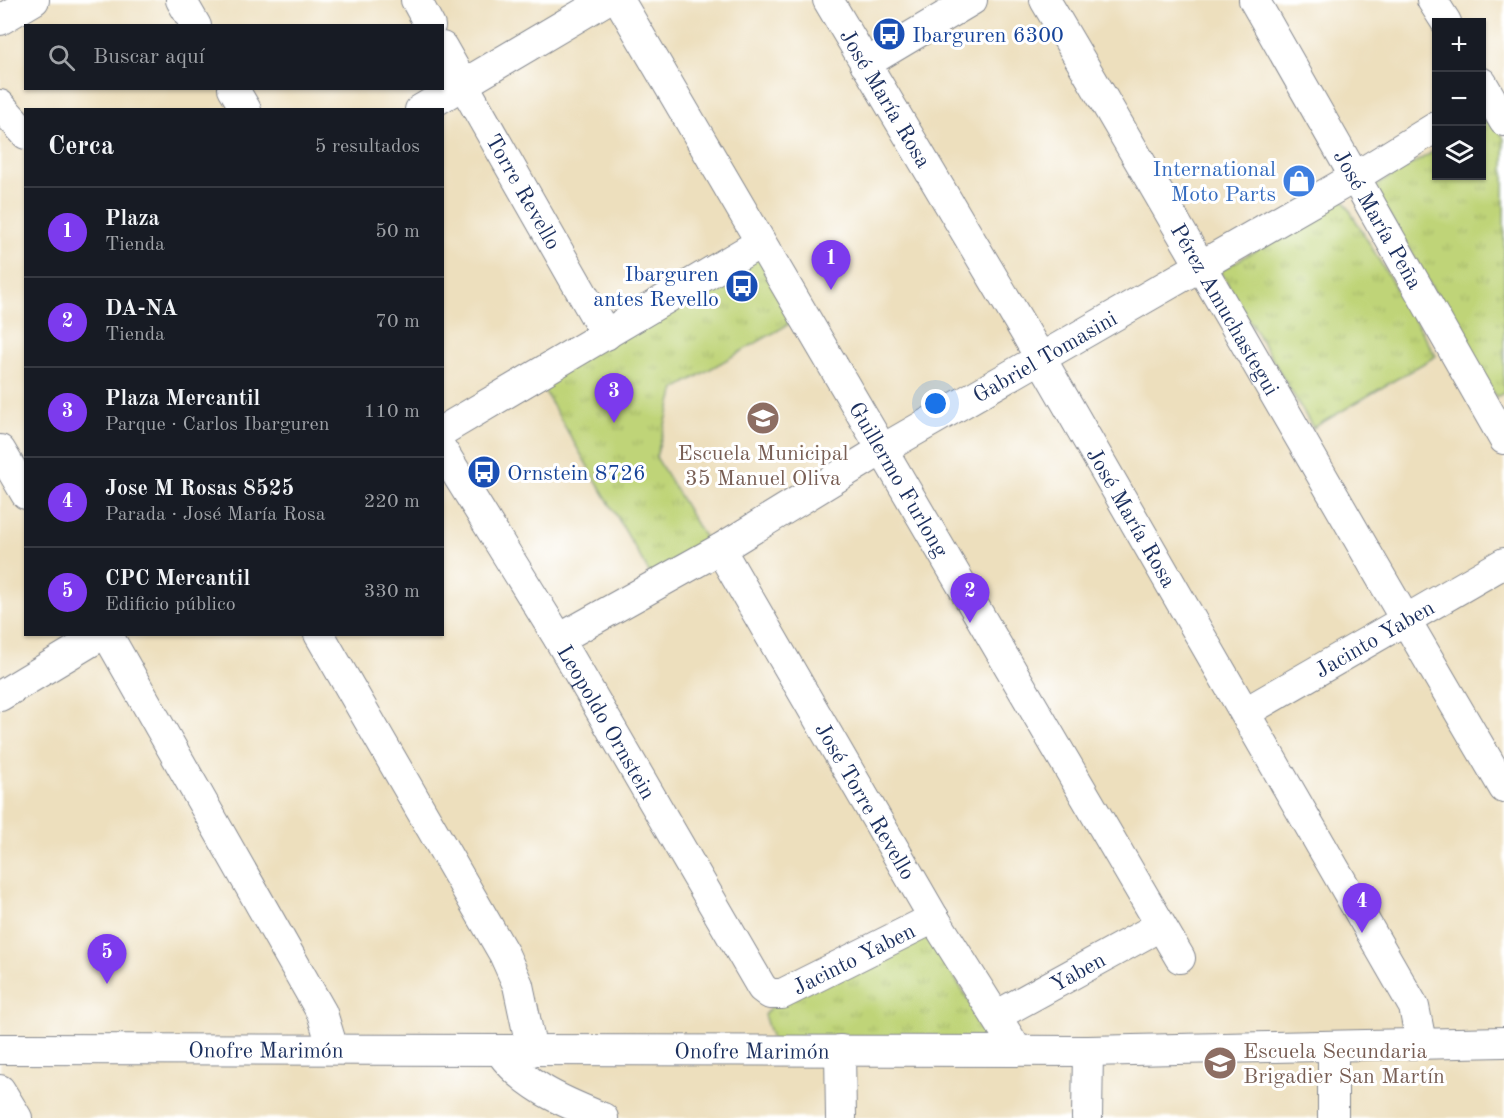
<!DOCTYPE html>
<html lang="es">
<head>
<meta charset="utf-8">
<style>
	:root { --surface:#171b24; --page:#20242c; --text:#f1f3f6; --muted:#9ea1a6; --line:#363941; --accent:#7c3aed }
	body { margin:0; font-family:"Old Standard TT",serif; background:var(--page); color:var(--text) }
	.controls { position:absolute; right:18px; top:18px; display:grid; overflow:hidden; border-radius:0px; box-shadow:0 2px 4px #0004 }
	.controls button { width:54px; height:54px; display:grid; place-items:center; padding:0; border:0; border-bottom:2px solid var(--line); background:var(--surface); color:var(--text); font:30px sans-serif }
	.you { position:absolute; left:936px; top:404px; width:21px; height:21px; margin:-15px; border:4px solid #fff; border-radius:50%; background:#1a73e8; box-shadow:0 0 0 9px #1a73e833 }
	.badge { display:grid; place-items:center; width:39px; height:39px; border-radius:50%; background:var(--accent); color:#fff; font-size:20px; font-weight:700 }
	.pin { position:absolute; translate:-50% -50px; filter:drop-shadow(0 2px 3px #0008) }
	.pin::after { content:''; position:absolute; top:32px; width:21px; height:18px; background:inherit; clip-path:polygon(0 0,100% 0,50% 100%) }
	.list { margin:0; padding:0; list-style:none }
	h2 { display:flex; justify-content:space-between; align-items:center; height:78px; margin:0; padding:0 24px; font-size:26px }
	h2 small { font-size:20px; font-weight:400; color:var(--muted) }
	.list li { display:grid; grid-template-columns:39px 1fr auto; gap:18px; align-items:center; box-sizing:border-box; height:90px; padding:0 24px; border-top:2px solid var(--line) }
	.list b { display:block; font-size:22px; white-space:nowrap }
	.list p { margin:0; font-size:20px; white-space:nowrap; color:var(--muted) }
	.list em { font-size:20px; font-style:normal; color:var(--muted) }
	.icon { flex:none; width:33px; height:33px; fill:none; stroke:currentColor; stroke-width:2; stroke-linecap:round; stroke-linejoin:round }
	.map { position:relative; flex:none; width:1504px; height:1118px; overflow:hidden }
	.search { position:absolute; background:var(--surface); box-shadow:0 2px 4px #0004; left:24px; top:24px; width:420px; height:66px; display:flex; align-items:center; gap:15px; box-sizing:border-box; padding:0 21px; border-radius:0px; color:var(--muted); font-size:22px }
	.panel { position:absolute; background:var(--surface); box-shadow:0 2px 4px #0004; left:24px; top:108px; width:420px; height:528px; border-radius:0px }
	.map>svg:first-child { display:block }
	.grass { fill:url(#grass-tufts); stroke:#6d826b; stroke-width:1.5 }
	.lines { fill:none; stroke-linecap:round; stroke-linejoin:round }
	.minor-casing { stroke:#84878e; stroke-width:32 }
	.minor { stroke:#fff; stroke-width:30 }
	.labels { text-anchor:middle; stroke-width:6; stroke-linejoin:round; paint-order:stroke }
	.transit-label { font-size:22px; fill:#164399; stroke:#fff; text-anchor:start }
	.street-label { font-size:22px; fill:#1b2f5e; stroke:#fff }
	.shop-label { font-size:22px; fill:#366cbe; stroke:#fff; text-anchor:end }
	.education-label { font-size:22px; fill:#785e54; stroke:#fff }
</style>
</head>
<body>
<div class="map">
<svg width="1504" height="1118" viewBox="0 0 1504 1118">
	<defs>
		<pattern id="grass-tufts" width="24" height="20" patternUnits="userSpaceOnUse" patternTransform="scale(1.5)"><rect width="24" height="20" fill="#bfd478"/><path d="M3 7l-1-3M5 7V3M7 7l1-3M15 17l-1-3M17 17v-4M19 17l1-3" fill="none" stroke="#a4b66a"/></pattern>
	</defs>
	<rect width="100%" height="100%" fill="#fff"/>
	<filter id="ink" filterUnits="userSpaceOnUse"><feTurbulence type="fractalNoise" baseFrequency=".0167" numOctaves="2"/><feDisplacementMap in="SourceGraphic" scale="12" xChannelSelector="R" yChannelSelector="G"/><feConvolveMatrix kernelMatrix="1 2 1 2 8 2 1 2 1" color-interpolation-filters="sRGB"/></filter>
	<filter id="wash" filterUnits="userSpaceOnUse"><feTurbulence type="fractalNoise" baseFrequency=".008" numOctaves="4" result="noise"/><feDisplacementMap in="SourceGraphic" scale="24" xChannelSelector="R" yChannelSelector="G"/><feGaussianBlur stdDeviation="1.35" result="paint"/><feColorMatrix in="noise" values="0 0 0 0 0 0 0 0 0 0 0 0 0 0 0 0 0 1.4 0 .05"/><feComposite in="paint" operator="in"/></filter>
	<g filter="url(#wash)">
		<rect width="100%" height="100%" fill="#eddfbd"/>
		<!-- grass -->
		<g class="grass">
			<polygon points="1492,118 1504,139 1504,393 1496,397 1373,187 1436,150 1436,176 1482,176 1482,124"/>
			<polygon points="1343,199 1436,356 1313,428 1220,271"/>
			<polygon points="758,251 798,319 675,389 656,457 706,540 650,574 538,380"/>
			<polygon points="927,932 998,1049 776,1051 764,1015 771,1007"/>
		</g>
	</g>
	<g filter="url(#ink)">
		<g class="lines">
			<!-- minor casing -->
			<g class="minor-casing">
				<g id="minor">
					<polyline points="181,0 196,26"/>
					<polyline points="416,0 430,26"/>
					<path id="s1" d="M619 0 1180 958"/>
					<path id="s2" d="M828 0 1040 357 1414 1007 1421 1042"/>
					<path id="s3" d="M1045 0C1200 261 1349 526 1504 788"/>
					<path id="s4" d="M1254 0 1504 439"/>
					<polyline points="1432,0 1446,22"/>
					<polyline points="0,20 34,0"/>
					<path id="s5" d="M442 47 606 335"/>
					<polyline points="865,64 972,0"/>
					<polyline points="1482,83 1504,121"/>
					<polyline points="233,88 246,110"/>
					<polyline points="0,105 26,134"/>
					<polyline points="420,110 606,0"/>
					<polyline points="442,431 760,243"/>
					<polyline points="0,450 26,494"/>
					<path id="s6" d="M442 450 559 639 762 988 770 994H782L934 918"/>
					<path id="s7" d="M720 549 934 918 1017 1050"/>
					<polyline points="107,634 322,1013 333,1049"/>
					<polyline points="319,634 504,954 518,985 532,1051"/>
					<path id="s8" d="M559 639 720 549 883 449 1355 177 1436 127"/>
					<polyline points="0,696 103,634"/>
					<path id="s9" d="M1246 712 1504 563"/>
					<path id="s10" d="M996 1016 1160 926"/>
					<polyline points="1333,1047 1333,1118"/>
					<path id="s11" d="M0 1049 1088 1051 1504 1042"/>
					<polyline points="840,1050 841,1118"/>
					<path d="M500 1051C525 1087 564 1102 603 1118"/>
					<polyline points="0,1090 17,1118"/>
					<polyline points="1087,1118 1088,1051"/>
				</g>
			</g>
			<!-- minor -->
			<use href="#minor" class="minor"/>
		</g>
	</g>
	<!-- icons -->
	<defs>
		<g id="bus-disc" transform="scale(1.725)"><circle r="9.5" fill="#1a4fb4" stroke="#fff"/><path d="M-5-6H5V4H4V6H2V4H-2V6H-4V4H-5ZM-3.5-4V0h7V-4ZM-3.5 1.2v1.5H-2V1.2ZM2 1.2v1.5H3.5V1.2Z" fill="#fff"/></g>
		<g id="shop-disc" transform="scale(1.725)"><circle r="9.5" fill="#3f7fe0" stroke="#fff"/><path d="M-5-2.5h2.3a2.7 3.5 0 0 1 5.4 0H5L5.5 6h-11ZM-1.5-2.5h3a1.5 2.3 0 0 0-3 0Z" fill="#fff"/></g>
		<g id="school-disc" transform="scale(1.725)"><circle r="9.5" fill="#8d6e63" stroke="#fff"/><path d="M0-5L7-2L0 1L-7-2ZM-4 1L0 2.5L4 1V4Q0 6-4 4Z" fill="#fff"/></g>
	</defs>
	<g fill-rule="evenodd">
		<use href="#bus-disc" x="889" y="34"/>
		<use href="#shop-disc" x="1299" y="181"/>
		<use href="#bus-disc" x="742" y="286"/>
		<use href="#school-disc" x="763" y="418"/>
		<use href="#bus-disc" x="484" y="472"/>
		<use href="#school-disc" x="1220" y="1063"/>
	</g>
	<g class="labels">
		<!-- transit labels -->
		<g class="transit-label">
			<text x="912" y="42">Ibarguren 6300</text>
			<text x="719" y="281" text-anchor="end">Ibarguren<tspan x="719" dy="25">antes Revello</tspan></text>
			<text x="507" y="480">Ornstein 8726</text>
		</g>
		<!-- street labels -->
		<g class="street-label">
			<text dy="8" stroke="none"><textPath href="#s2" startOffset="114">José María Rosa</textPath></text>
			<text dy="8" stroke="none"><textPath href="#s5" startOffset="166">Torre Revello</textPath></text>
			<text dy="8" stroke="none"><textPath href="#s4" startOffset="252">José María Peña</textPath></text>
			<text dy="8" stroke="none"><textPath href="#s3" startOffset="358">Pérez Amuchastegui</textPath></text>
			<text dy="8" stroke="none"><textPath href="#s8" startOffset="562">Gabriel Tomasini</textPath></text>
			<text dy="8" stroke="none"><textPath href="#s1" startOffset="555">Guillermo Furlong</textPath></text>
			<text dy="8" stroke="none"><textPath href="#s2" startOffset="600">José María Rosa</textPath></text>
			<text dy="8" stroke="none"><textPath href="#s9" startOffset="148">Jacinto Yaben</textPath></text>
			<text dy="8" stroke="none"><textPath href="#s6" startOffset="318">Leopoldo Ornstein</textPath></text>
			<text dy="8" stroke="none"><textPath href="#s7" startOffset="291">José Torre Revello</textPath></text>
			<text dy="8" stroke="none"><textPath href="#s6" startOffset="728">Jacinto Yaben</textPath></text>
			<text dy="8" stroke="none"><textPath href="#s10" startOffset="93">Yaben</textPath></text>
			<text dy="8" stroke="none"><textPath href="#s11" startOffset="266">Onofre Marimón</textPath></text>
			<text dy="8" stroke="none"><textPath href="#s11" startOffset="752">Onofre Marimón</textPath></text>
		</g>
		<!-- shop labels -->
		<g class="shop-label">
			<text x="1276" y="176">International<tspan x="1276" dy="25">Moto Parts</tspan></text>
		</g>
		<!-- education labels -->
		<g class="education-label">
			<text x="763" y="460">Escuela Municipal<tspan x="763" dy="25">35 Manuel Oliva</tspan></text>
			<text x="1243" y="1058" text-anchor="start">Escuela Secundaria<tspan x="1243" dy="25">Brigadier San Martín</tspan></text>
		</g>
	</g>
</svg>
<div class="controls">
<button>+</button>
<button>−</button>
<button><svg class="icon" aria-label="layers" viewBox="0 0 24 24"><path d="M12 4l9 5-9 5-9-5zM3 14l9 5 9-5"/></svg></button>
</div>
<div class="you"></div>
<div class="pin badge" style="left:831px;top:290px">1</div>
<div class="pin badge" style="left:970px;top:623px">2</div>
<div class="pin badge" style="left:614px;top:423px">3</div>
<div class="pin badge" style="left:1362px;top:933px">4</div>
<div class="pin badge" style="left:107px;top:984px">5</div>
<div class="search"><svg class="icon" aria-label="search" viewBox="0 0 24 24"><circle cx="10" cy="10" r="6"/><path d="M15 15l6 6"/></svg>Buscar aquí</div>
<section class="panel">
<h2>Cerca<small>5 resultados</small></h2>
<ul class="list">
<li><span class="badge">1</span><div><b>Plaza</b><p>Tienda</p></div><em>50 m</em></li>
<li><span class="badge">2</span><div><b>DA-NA</b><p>Tienda</p></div><em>70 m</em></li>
<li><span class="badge">3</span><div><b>Plaza Mercantil</b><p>Parque · Carlos Ibarguren</p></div><em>110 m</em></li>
<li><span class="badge">4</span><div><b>Jose M Rosas 8525</b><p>Parada · José María Rosa</p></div><em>220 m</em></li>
<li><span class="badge">5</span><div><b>CPC Mercantil</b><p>Edificio público</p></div><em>330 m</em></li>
</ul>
</section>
</div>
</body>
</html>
